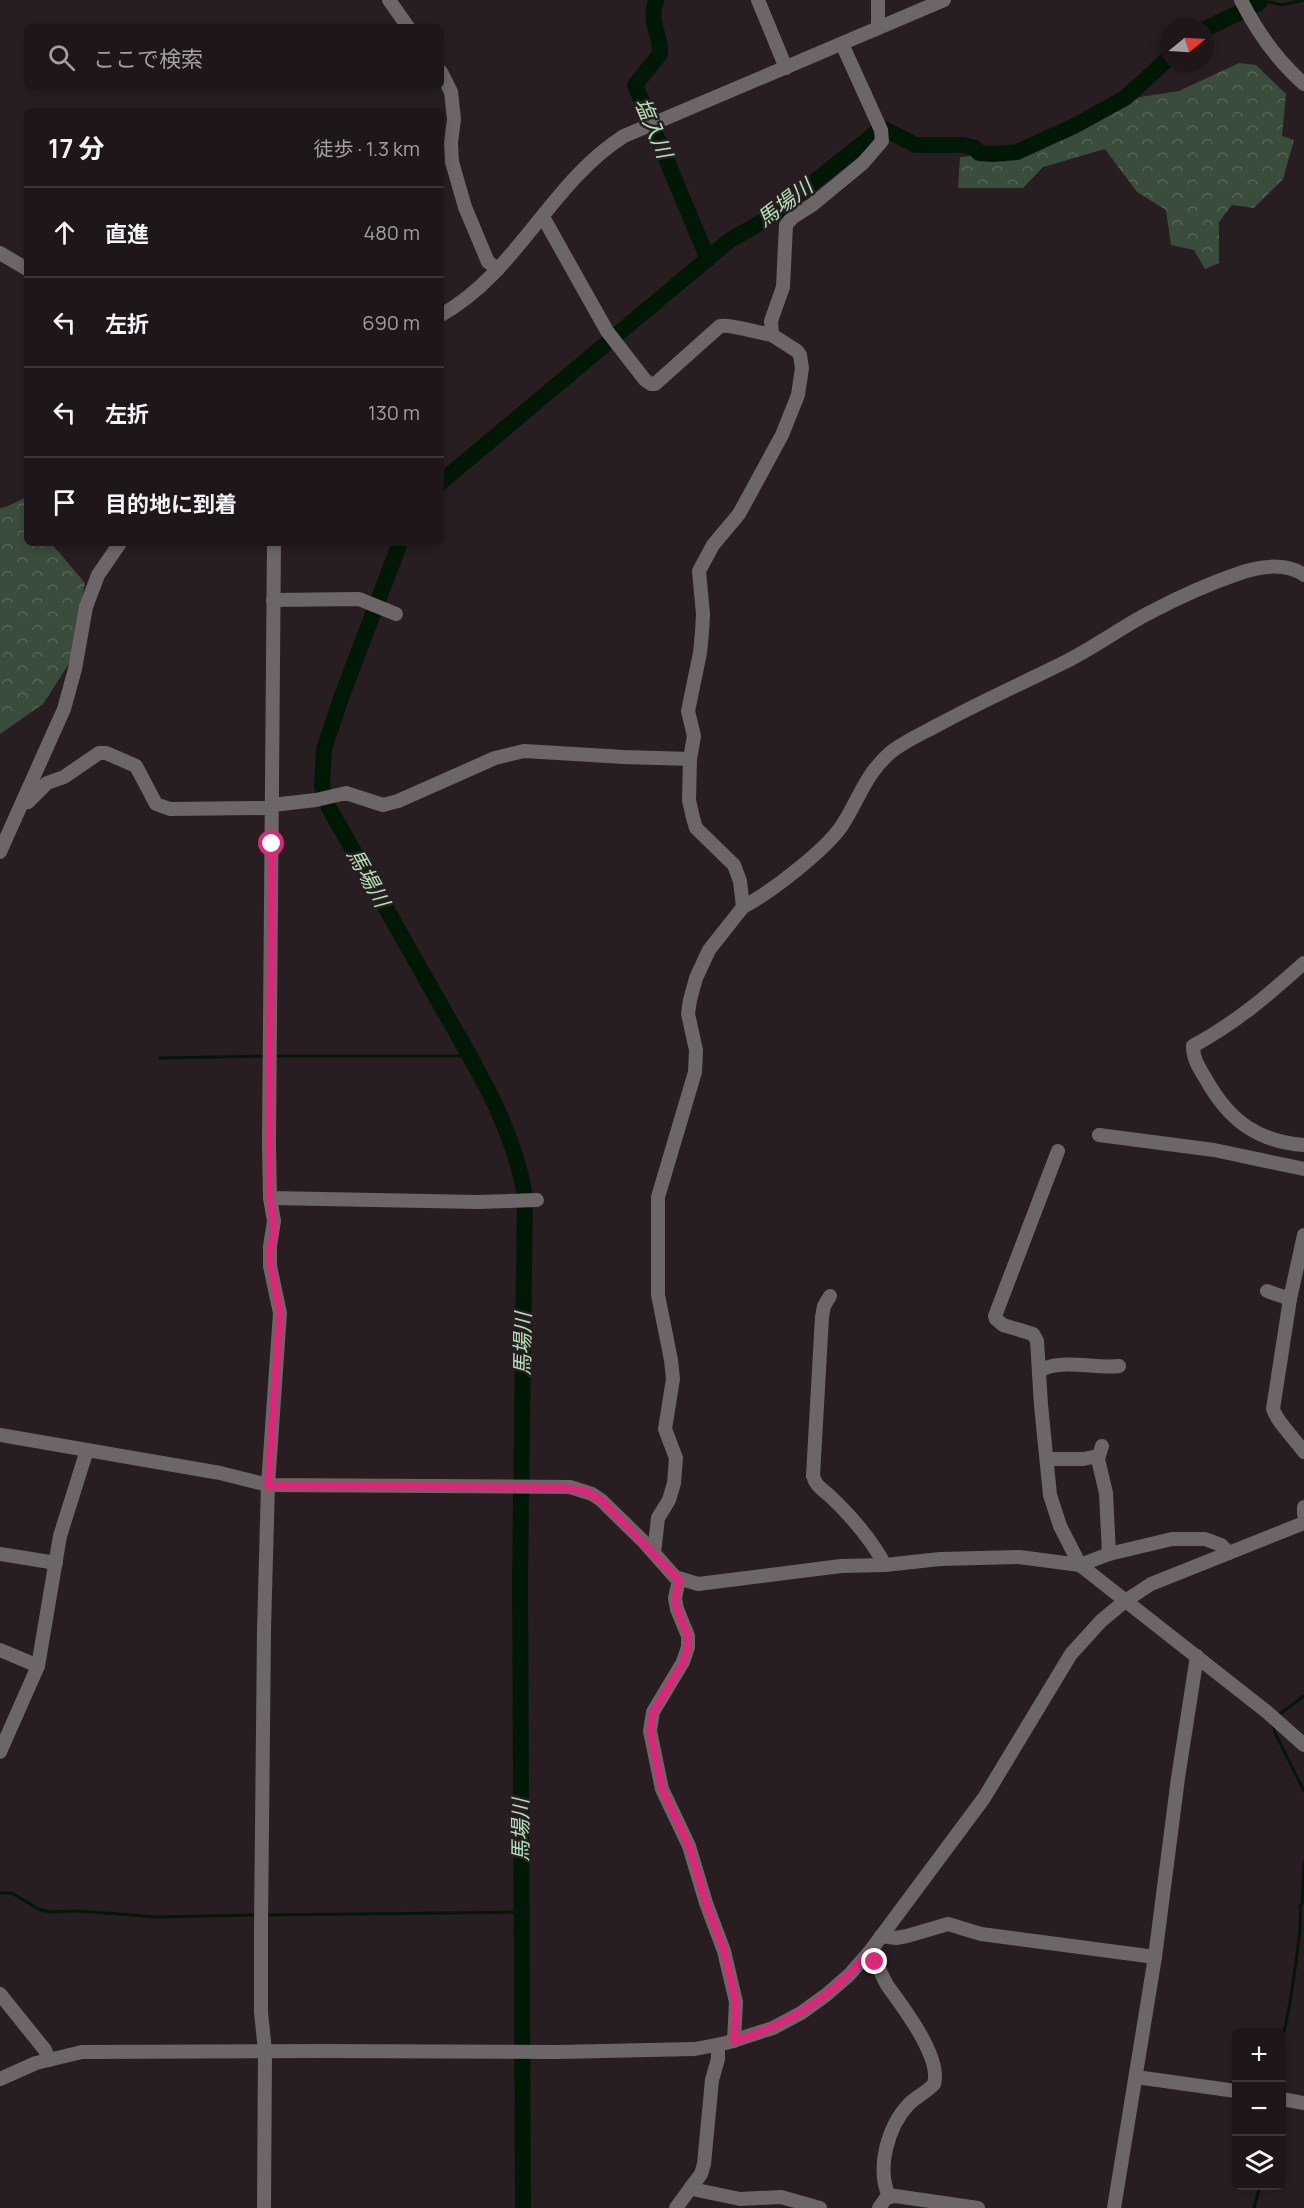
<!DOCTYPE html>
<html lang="ja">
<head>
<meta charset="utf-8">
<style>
	:root { --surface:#1e1619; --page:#261f22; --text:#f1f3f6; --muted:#a19fa2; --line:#3c3538 }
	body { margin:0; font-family:Manrope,"Noto Sans JP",sans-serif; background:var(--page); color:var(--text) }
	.controls { position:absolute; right:18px; bottom:18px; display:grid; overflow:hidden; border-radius:9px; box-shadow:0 3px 9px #0003 }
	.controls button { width:54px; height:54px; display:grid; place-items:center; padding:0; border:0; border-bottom:2px solid var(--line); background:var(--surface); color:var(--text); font:30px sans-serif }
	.compass { position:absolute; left:1160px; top:18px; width:54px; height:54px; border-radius:50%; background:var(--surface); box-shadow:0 3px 9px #0003; rotate:72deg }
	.stop { position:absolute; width:18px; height:18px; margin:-14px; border:4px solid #db2777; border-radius:50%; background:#fff }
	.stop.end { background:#db2777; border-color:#fff; box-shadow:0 2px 6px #0008 }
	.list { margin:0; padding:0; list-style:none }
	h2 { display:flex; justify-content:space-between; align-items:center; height:78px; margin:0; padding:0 24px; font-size:26px }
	h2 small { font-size:20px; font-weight:400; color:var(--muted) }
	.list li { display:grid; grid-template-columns:39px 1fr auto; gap:18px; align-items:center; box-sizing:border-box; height:90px; padding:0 24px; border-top:2px solid var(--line) }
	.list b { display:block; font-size:22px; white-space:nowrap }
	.list em { font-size:20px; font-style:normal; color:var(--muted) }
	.icon { flex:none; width:33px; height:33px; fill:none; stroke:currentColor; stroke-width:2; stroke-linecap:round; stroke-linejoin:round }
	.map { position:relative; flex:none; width:1304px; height:2208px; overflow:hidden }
	.search { position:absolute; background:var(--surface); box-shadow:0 3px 9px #0003; left:24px; top:24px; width:420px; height:66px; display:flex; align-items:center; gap:15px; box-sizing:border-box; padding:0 21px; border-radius:9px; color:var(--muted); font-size:22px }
	.panel { position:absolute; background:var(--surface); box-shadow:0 3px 9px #0003; left:24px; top:108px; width:420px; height:438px; border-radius:9px }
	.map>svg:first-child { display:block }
	.forest { fill:url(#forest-crowns) }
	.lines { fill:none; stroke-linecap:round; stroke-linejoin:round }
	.stream { stroke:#021806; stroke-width:3 }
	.river { stroke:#021806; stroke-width:16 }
	.minor { stroke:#6c6668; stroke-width:14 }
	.route { stroke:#db2777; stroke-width:8 }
	.labels { text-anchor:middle; stroke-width:5; stroke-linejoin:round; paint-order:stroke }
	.water-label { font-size:21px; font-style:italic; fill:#b0e1b6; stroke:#281e21 }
</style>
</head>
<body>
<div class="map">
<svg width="1304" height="2208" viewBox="0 0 1304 2208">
	<defs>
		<pattern id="forest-crowns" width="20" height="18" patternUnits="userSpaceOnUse" patternTransform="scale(1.5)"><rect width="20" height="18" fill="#3a4c3c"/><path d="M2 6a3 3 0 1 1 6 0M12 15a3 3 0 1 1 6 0" fill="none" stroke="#566557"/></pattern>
	</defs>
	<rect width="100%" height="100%" fill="#281e21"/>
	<!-- forest -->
	<g class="forest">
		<polygon points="1239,63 1256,65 1286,94 1282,136 1294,140 1283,179 1254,208 1232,205 1219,222 1219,263 1205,269 1194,250 1171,245 1166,210 1137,192 1105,149 1043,167 1023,188 958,188 960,157 1025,152 1092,124 1140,97 1179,91"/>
		<polygon points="27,497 27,543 51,543 85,583 70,662 43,704 0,734 0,508 6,507"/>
	</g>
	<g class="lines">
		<!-- stream -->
		<g class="stream">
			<polyline points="1259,3 1270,2 1282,5 1304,0"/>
			<polyline points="275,1056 469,1056"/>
			<polyline points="160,1058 266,1056"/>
			<polyline points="1277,1716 1304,1696"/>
			<polyline points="1273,1724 1275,1733 1304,1791"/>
			<polyline points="0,1893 12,1893 38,1909 51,1912 77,1911 158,1917 257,1915"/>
			<polyline points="267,1915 521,1912"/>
			<path d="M1282 2040C1289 2014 1292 1989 1296 1962 1298 1943 1302 1925 1300 1906L1302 1904 1304 1862"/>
			<polyline points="1254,2208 1260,2186"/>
		</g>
		<!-- river -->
		<g class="river">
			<path d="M656 0C648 25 661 32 660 54L635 85 708 259"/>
			<polyline points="1205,29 1259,3"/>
			<polyline points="441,482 730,240 767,219 882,128 916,145 963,145 975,148 979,153 993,154 1017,152 1074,126 1125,98 1169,58"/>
			<path d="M400 543 341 698 324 749 322 786 329 808C366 872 402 937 439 1002 474 1064 513 1124 525 1196L520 1580 523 2208"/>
		</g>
		<!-- minor -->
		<g class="minor">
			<polyline points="389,0 408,27"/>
			<polyline points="758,0 786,68"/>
			<path d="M1241 0C1257 32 1277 60 1304 84"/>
			<polyline points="878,28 878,0"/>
			<polyline points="441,72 451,92 454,119 451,143 452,162 465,207 488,262 498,269"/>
			<path d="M543 217 607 331 645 380 651 384H655L720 326C730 324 759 333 772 335"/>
			<polyline points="0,253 27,269"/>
			<path d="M441 315C517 273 551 182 624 136L944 0"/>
			<polyline points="273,600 359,599 396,614"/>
			<polyline points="22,803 28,802 47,783 64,777 99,753 106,753 136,766 156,804 170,809 266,808 272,805 316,800 346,793 383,805 398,801 495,758 524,751 624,757 690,759"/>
			<polyline points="0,852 64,709 75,669 86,607 98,575 120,543"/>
			<path d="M743 907C771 892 823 852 841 827 859 800 865 774 891 752 905 741 923 733 938 725 980 702 1023 683 1065 662 1093 648 1119 629 1147 614 1177 598 1210 583 1243 572 1262 566 1286 563 1304 575"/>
			<path d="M1304 963C1267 996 1237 1022 1193 1046 1193 1060 1200 1069 1207 1081 1229 1120 1258 1142 1304 1145"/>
			<polyline points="1099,1135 1214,1150 1304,1169"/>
			<polyline points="1058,1151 995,1316 996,1319 1003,1325 1033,1334 1037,1341 1041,1405 1050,1495 1060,1526 1080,1565 1267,1712 1304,1745"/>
			<polyline points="270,1198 478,1202 537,1200"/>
			<path d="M1304 1235 1290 1299 1273 1409C1277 1422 1295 1439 1304 1452"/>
			<polyline points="1267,1291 1290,1299"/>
			<path d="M830 1296 824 1306 822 1317 813 1476C816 1487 824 1490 831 1497 851 1516 872 1541 885 1565"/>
			<path d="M1040 1371C1057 1358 1097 1369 1119 1366"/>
			<polyline points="0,1435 220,1473 268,1485 570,1487 592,1494 601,1500 644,1542 675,1577 698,1584 841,1566 885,1565 940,1559 1019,1557 1080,1565 1109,1554 1172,1539 1205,1539 1221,1545 1229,1553"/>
			<polyline points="1102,1446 1098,1459 1106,1493 1109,1554"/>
			<polyline points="1047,1459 1083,1459 1098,1456"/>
			<polyline points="1304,1507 1304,1514"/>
			<polyline points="654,1553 658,1518 669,1500 674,1483 676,1458 665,1429 673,1379 671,1360 658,1295 658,1197 695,1072 696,1050 688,1014 690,1000 696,978 709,950 743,907 740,881 734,865 696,828 693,818 689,800 690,759 694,736 688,711 700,653 702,632 703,614 699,571 713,545 739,514 782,435 798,395 802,368 800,355 797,351 772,335 771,321 783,287 786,225 793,217 812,205 863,163 882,141 881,130 842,44"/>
			<polyline points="0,1554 56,1563"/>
			<polyline points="679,1580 675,1598 677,1609 688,1636 688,1647 683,1662 653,1712 650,1731 662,1789 689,1846 706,1903 724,1951 736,2002 734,2041"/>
			<polyline points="0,1650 38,1666"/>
			<polyline points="0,1752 38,1666 60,1536 87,1450"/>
			<polyline points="881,1936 896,1938 907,1936 948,1924 981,1934 1155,1957"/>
			<path d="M869 1952C877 1961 881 1974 887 1985 902 2006 942 2057 934 2084 927 2092 916 2097 909 2104 888 2126 876 2168 889 2196"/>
			<polyline points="0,1994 45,2050 49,2060"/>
			<polyline points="1136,2077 1236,2091"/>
			<polyline points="0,2079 36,2063 82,2052 321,2051 558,2052 695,2049 726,2043 773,2028 801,2013 826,1995 849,1975 871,1950 984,1798 1071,1654 1101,1621 1125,1601 1151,1584 1304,1523"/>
			<polyline points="1282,2099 1304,2103"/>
			<polyline points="691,2187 697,2190 740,2199 781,2197 820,2208"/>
			<polyline points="264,2208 265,2051 261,2012 261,1927 264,1630 268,1485 280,1313 270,1266 270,1246 274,1221 270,1198 269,1144 274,543"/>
			<polyline points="676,2208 701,2174 704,2164 712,2080 718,2059 718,2045"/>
			<polyline points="879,2208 886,2198 895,2196 978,2208"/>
			<polyline points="1114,2208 1155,1957 1178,1778 1197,1656"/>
		</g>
	</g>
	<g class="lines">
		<!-- route -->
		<path class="route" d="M272 844 269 1144 270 1198 274 1229 269 1256 280 1313 268 1485 561 1487 586 1491 601 1500 679 1580 675 1598 677 1609 688 1636V1647L683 1662 653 1712 650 1731 662 1789 689 1846 706 1903 724 1951 736 2002 734 2041C789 2024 833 1996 869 1952L875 1962"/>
	</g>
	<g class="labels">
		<!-- water labels -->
		<g class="water-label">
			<text transform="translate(653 128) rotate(67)" y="7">塩入川</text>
			<text transform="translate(785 203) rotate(-37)" y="7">馬場川</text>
			<text transform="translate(368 878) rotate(61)" y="7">馬場川</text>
			<text transform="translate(523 1344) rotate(-89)" y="7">馬場川</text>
			<text transform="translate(521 1830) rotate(-90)" y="7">馬場川</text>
		</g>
	</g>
</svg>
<div class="controls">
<button>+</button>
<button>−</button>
<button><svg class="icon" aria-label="layers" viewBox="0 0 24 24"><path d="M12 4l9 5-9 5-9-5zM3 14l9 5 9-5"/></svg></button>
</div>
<svg class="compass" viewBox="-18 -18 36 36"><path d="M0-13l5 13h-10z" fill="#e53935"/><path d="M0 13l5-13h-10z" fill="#a19fa2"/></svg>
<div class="stop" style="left:272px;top:844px"></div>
<div class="stop end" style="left:875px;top:1962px"></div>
<div class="search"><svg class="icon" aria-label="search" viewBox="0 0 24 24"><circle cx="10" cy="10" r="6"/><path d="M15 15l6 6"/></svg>ここで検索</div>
<section class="panel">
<h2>17 分<small>徒歩 · 1.3 km</small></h2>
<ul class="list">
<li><svg class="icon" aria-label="ahead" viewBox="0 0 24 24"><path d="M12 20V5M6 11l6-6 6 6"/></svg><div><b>直進</b></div><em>480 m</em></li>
<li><svg class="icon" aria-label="left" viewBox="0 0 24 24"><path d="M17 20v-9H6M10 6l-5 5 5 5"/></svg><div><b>左折</b></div><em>690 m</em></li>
<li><svg class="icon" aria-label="left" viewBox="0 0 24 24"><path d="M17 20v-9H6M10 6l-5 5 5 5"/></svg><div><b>左折</b></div><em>130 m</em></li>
<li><svg class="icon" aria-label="arrive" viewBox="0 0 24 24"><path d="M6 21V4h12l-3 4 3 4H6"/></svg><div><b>目的地に到着</b></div></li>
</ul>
</section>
</div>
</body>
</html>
